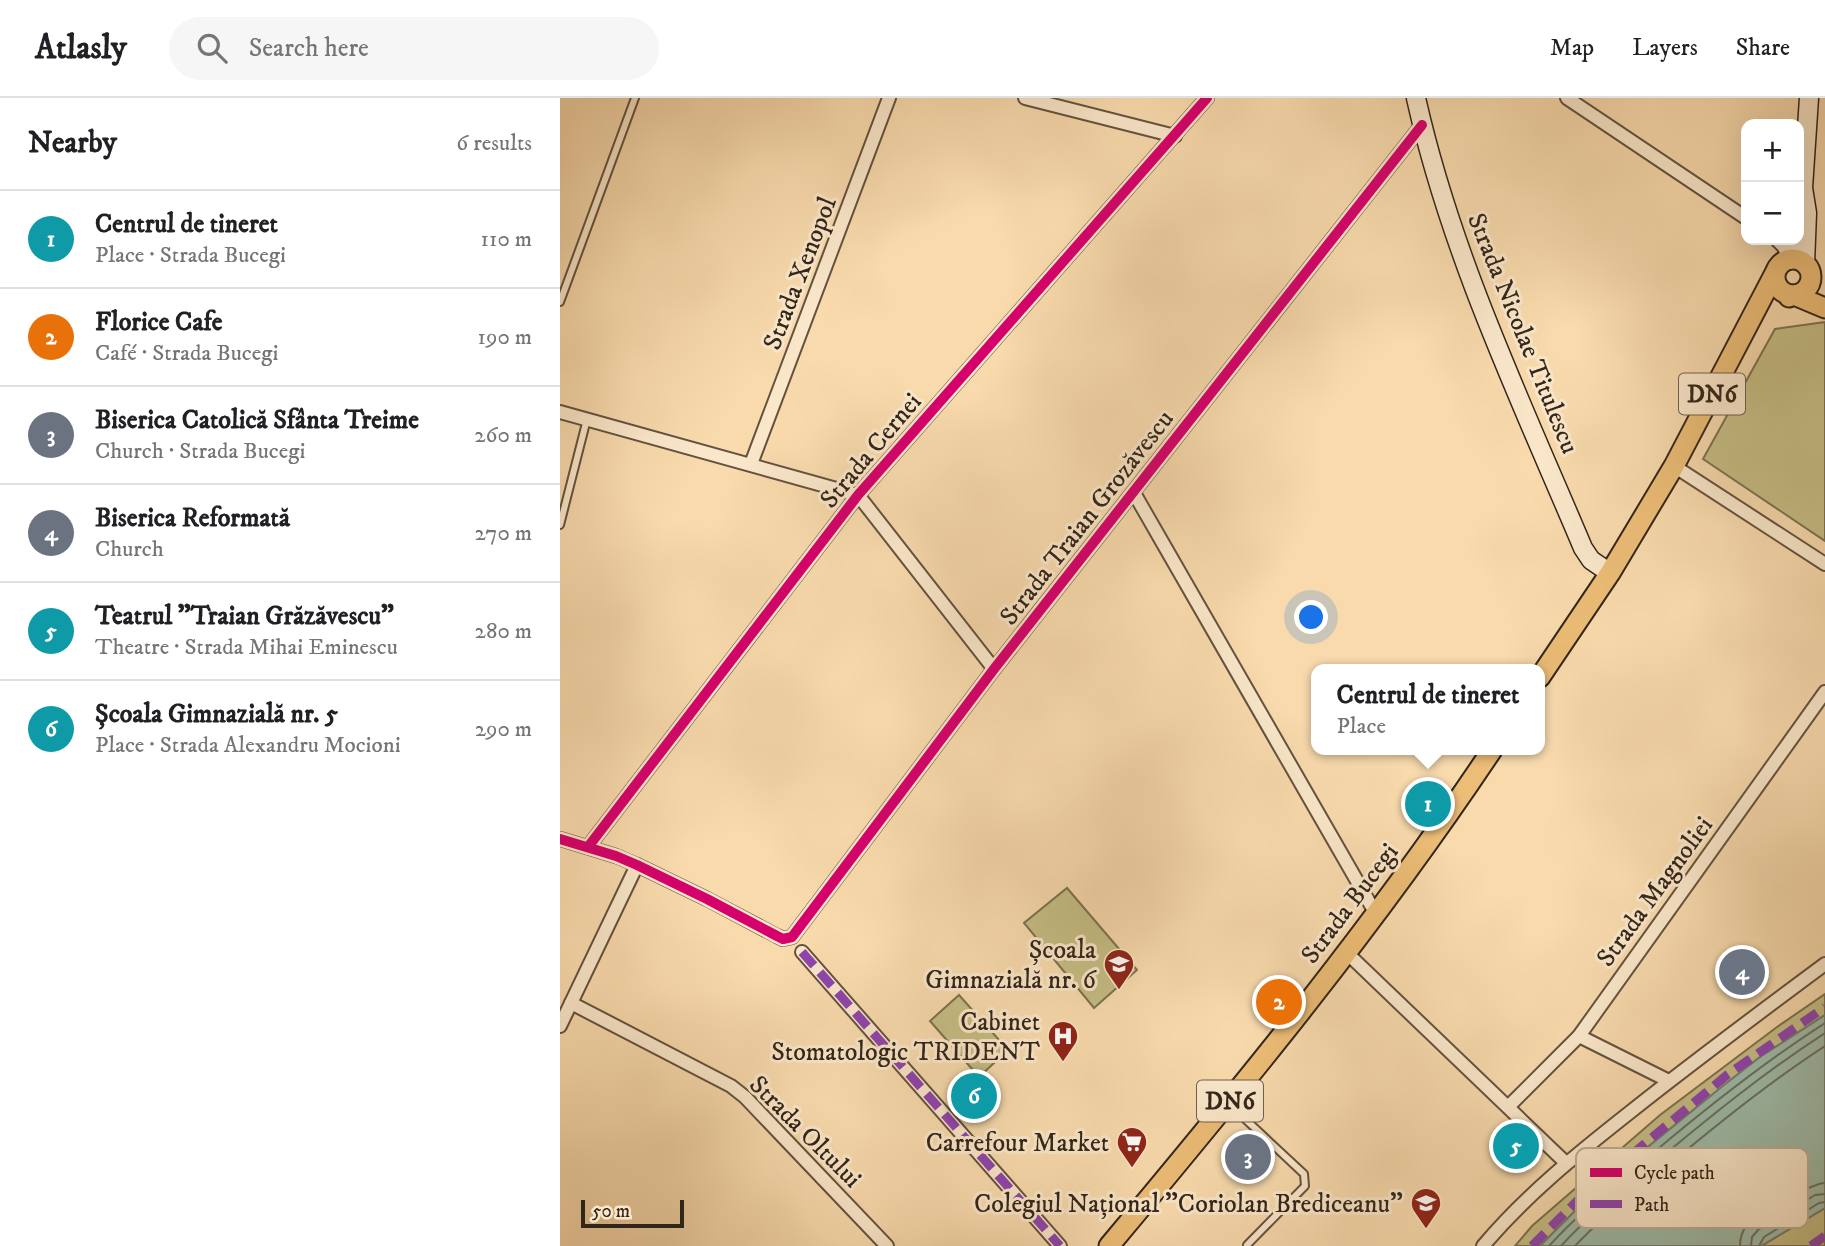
<!DOCTYPE html>
<html lang="en">
<head>
<meta charset="utf-8">
<style>
	:root { --surface:#fff; --page:#f6f6f6; --text:#202124; --muted:#757577; --line:#e0e0e0; --accent:#8f2418 }
	body { margin:0; font-family:"IM FELL DW Pica",serif; background:var(--page); color:var(--text) }
	.controls { position:absolute; right:21px; top:21px; display:grid; overflow:hidden; border-radius:14px; box-shadow:0 7px 28px #0002 }
	.controls button { width:63px; height:63px; display:grid; place-items:center; padding:0; border:0; border-bottom:2px solid var(--line); background:var(--surface); color:var(--text); font:35px sans-serif }
	.scale { position:absolute; left:21px; bottom:18px; width:103px; box-sizing:border-box; padding-left:7px; border:4px solid #32251a; border-top:0; font-size:19px; line-height:24px; white-space:nowrap; color:#32251a; -webkit-text-stroke:5px #fae7ca; paint-order:stroke }
	.you { position:absolute; left:752px; top:520px; width:24px; height:24px; margin:-18px; border:5px solid #fff; border-radius:50%; background:#1a73e8; box-shadow:0 0 0 10px #1a73e833 }
	.badge { display:grid; place-items:center; width:46px; height:46px; border-radius:50%; background:var(--accent); color:#fff; font-size:23px; font-weight:700 }
	.pin { position:absolute; translate:-50% -50%; border:4px solid #fff; box-shadow:0 2px 7px #0006 }
	.popup { position:absolute; left:751px; top:566px; width:234px; height:91px; box-sizing:border-box; display:grid; place-content:center; border-radius:14px; background:var(--surface); filter:drop-shadow(0 2px 5px #0005); font-size:23px; white-space:nowrap; color:var(--muted) }
	.popup b { font-size:26px; color:var(--text) }
	.popup::after { content:''; position:absolute; left:50%; top:100%; margin-left:-14px; border:14px solid transparent; border-top-color:var(--surface) }
	.list { margin:0; padding:0; list-style:none }
	h2 { display:flex; justify-content:space-between; align-items:center; height:91px; margin:0; padding:0 28px; font-size:30px }
	h2 small { font-size:23px; font-weight:400; color:var(--muted) }
	.list li { display:grid; grid-template-columns:46px 1fr auto; gap:21px; align-items:center; box-sizing:border-box; height:98px; padding:0 28px; border-top:2px solid var(--line) }
	.list b { display:block; font-size:26px; white-space:nowrap }
	.list p { margin:0; font-size:23px; white-space:nowrap; color:var(--muted) }
	.list em { font-size:23px; font-style:normal; color:var(--muted) }
	.icon { flex:none; width:38px; height:38px; fill:none; stroke:currentColor; stroke-width:2; stroke-linecap:round; stroke-linejoin:round }
	.map { position:relative; flex:none; width:1265px; height:1148px; overflow:hidden }
	header { display:flex; align-items:center; gap:42px; box-sizing:border-box; height:98px; padding:0 35px; background:var(--surface); border-bottom:2px solid var(--line) }
	header strong { font-size:33px }
	nav { display:flex; gap:38px; margin-inline-start:auto; font-size:24px }
	.search { width:490px; height:63px; background:var(--page); display:flex; align-items:center; gap:18px; box-sizing:border-box; padding:0 24px; border-radius:38px; color:var(--muted); font-size:26px }
	main { display:flex }
	aside { flex:1; background:var(--surface) }
	.map>svg:first-child { display:block }
	.green { fill:#c5bd84; stroke:#7c714f; stroke-width:2 }
	.water { fill:#9dbba9; stroke:#727f70; stroke-width:2 }
	.lines { fill:none; stroke-linecap:round; stroke-linejoin:round }
	.shore { stroke:#687062; stroke-width:2 }
	.lane-casing { stroke:#64523f; stroke-width:10 }
	.street-casing { stroke:#64523f; stroke-width:16 }
	.secondary-casing { stroke:#32251a; stroke-width:21 }
	.primary-casing { stroke:#32251a; stroke-width:23 }
	.lane { stroke:#fae7ca; stroke-width:6 }
	.street { stroke:#fae7ca; stroke-width:12 }
	.secondary { stroke:#fae7ca; stroke-width:18 }
	.primary { stroke:#ecbd76; stroke-width:19 }
	.quiet { stroke:#8e44ad; stroke-width:9; stroke-dasharray:18 9; stroke-linecap:butt }
	.cycleway-casing { stroke:#fae7ca; stroke-width:15 }
	.cycleway { stroke:#d6006c; stroke-width:10 }
	.labels { text-anchor:middle; stroke-width:6; stroke-linejoin:round; paint-order:stroke }
	.shield { fill:#fae7ca; stroke:#6e5f4f; stroke-width:2 }
	.shield-label { font-size:24px; font-weight:bold; fill:#32251a }
	.street-label { font-size:26px; fill:#32251a; stroke:#fae7ca }
	.poi-label { font-size:26px; fill:#32251a; stroke:#fae7ca; text-anchor:end }
	.key { fill:#fae7ca; stroke:#bead95; stroke-width:2 }
	.key-label { font-size:19px; fill:#32251a }
</style>
</head>
<body>
<header>
<strong>Atlasly</strong>
<div class="search"><svg class="icon" aria-label="search" viewBox="0 0 24 24"><circle cx="10" cy="10" r="6"/><path d="M15 15l6 6"/></svg>Search here</div>
<nav><a>Map</a><a>Layers</a><a>Share</a></nav>
</header>
<main>
<aside>
<h2>Nearby<small>6 results</small></h2>
<ul class="list">
<li><span class="badge" style="background:#0f9aa8">1</span><div><b>Centrul de tineret</b><p>Place · Strada Bucegi</p></div><em>110 m</em></li>
<li><span class="badge" style="background:#e8710a">2</span><div><b>Florice Cafe</b><p>Café · Strada Bucegi</p></div><em>190 m</em></li>
<li><span class="badge" style="background:#6b7280">3</span><div><b>Biserica Catolică Sfânta Treime</b><p>Church · Strada Bucegi</p></div><em>260 m</em></li>
<li><span class="badge" style="background:#6b7280">4</span><div><b>Biserica Reformată</b><p>Church</p></div><em>270 m</em></li>
<li><span class="badge" style="background:#0f9aa8">5</span><div><b>Teatrul &quot;Traian Grăzăvescu&quot;</b><p>Theatre · Strada Mihai Eminescu</p></div><em>280 m</em></li>
<li><span class="badge" style="background:#0f9aa8">6</span><div><b>Școala Gimnazială nr. 5</b><p>Place · Strada Alexandru Mocioni</p></div><em>290 m</em></li>
</ul>
</aside>
<div class="map">
<svg width="1265" height="1148" viewBox="0 0 1265 1148">
	<rect width="100%" height="100%" fill="#f8daad"/>
	<filter id="stains"><feTurbulence type="fractalNoise" baseFrequency=".00286" numOctaves="4"/><feColorMatrix values="0 0 0 0 .2 0 0 0 0 .09 0 0 0 0 .02 0 0 0 .5 -.17"/></filter>
	<radialGradient id="worn" r=".72"><stop offset=".6" stop-color="#630" stop-opacity="0"/><stop offset="1" stop-color="#630" stop-opacity=".3"/></radialGradient>
	<!-- green -->
	<g class="green">
		<polygon points="1265,224 1265,443 1143,361 1215,231"/>
		<polygon points="507,790 577,872 534,910 464,825"/>
		<polygon points="1265,896 1265,917 1200,959 1137,1009 1040,1088 980,1148 955,1148 972,1128 1100,1017 1217,929"/>
		<polygon points="399,897 448,952 419,979 370,923"/>
		<polygon points="1265,1110 1265,1148 1201,1148"/>
	</g>
	<!-- water -->
	<polygon class="water" points="1265,917 1265,1110 1201,1148 980,1148 1040,1088 1164,987 1200,959"/>
	<g class="lines">
		<!-- shore -->
		<g class="shore">
			<path d="M989 1148C1021 1113 1057 1085 1093 1055 1150 1007 1203 965 1265 925"/>
			<path d="M1001 1148C1030 1116 1064 1090 1098 1062 1152 1017 1205 974 1265 935"/>
			<path d="M1015 1148C1042 1119 1074 1096 1104 1071 1156 1027 1208 985 1265 948"/>
			<path d="M1180 1148C1180 1140 1182 1133 1187 1127 1197 1117 1252 1085 1265 1085"/>
			<polyline points="1191,1148 1192,1139 1198,1132 1255,1097 1265,1096"/>
			<polyline points="1199,1148 1204,1139 1259,1105 1265,1104"/>
		</g>
		<!-- lane casing -->
		<g class="lane-casing">
			<g id="lane">
				<polyline points="0,204 75,0"/>
				<polyline points="0,427 27,321"/>
				<polyline points="669,1006 744,1076 745,1088 687,1147"/>
			</g>
		</g>
		<!-- street casing -->
		<g class="street-casing">
			<g id="street">
				<polyline points="465,0 615,38"/>
				<polyline points="1007,0 1186,120"/>
				<polyline points="1217,142 1224,149 1228,161"/>
				<polyline points="0,314 298,397 434,571"/>
				<polyline points="191,366 329,0"/>
				<polyline points="1114,368 1265,466"/>
				<polyline points="574,395 816,816"/>
				<polyline points="0,741 56,758 77,767 147,801 217,838 223,841 232,839 434,571 862,27"/>
				<polyline points="28,749 298,397 647,0"/>
				<polyline points="242,854 500,1148"/>
				<polyline points="787,855 1006,1065"/>
				<polyline points="11,905 171,988 185,999 327,1148"/>
				<polyline points="0,928 77,767"/>
				<polyline points="1019,938 1109,983"/>
				<polyline points="948,1009 1019,938 1265,594"/>
				<path d="M923 1148C966 1097 1017 1056 1069 1015 1133 964 1199 915 1265 866"/>
			</g>
		</g>
		<!-- secondary casing -->
		<g class="secondary-casing">
			<g id="secondary">
				<path d="M856 0C891 157 961 303 1023 450L1031 462 1050 475"/>
				<polyline points="1229,162 1231,142"/>
				<polyline points="1245,166 1247,115 1243,90 1249,0"/>
			</g>
		</g>
		<!-- primary casing -->
		<g class="primary-casing">
			<g id="primary">
				<circle cx="1233" cy="179" r="18"/>
				<polyline points="1229,199 1234,197 1265,210"/>
				<polyline points="980,579 1050,475 1114,368 1215,175"/>
				<path d="M549 1148C683 988 816 826 932 652"/>
			</g>
		</g>
		<!-- lane -->
		<use href="#lane" class="lane"/>
		<!-- street -->
		<use href="#street" class="street"/>
		<!-- secondary -->
		<use href="#secondary" class="secondary"/>
		<!-- primary -->
		<use href="#primary" class="primary"/>
		<!-- quiet -->
		<g class="quiet">
			<polyline points="242,854 500,1148"/>
			<polyline points="972,1148 1021,1099 1167,977 1265,909"/>
			<polyline points="1251,1148 1265,1138"/>
		</g>
		<!-- cycleway casing -->
		<g class="cycleway-casing">
			<g id="cycleway">
				<polyline points="0,741 56,758 77,767 147,801 217,838 223,841 232,839 434,571 862,27"/>
				<polyline points="28,749 298,397 647,0"/>
			</g>
		</g>
		<!-- cycleway -->
		<use href="#cycleway" class="cycleway"/>
	</g>
	<!-- icons -->
	<defs>
		<g id="school-pin" transform="scale(1.575)"><path d="M0 17L-7.5 6A9.5 9.5 0 1 1 7.5 6Z" fill="#8f2418" stroke="#fae7ca"/><path d="M0-5L7-2L0 1L-7-2ZM-4 1L0 2.5L4 1V4Q0 6-4 4Z" fill="#fff"/></g>
		<g id="hospital-pin" transform="scale(1.575)"><path d="M0 17L-7.5 6A9.5 9.5 0 1 1 7.5 6Z" fill="#8f2418" stroke="#fae7ca"/><path d="M-5-5h3v3.5h4V-5h3V5h-3V1.5h-4V5h-3Z" fill="#fff"/></g>
		<g id="supermarket-pin" transform="scale(1.575)"><path d="M0 17L-7.5 6A9.5 9.5 0 1 1 7.5 6Z" fill="#8f2418" stroke="#fae7ca"/><path d="M-6-5.5h2.5l.6 2H6L4.5 2H-2.5L-4.4-4H-6ZM-1.5 3.2a1.3 1.3 0 1 0 .1 0ZM3 3.2a1.3 1.3 0 1 0 .1 0Z" fill="#fff"/></g>
	</defs>
	<g fill-rule="evenodd">
		<use href="#school-pin" x="559" y="866"/>
		<use href="#hospital-pin" x="503" y="938"/>
		<use href="#supermarket-pin" x="572" y="1044"/>
		<use href="#school-pin" x="866" y="1105"/>
	</g>
	<g class="labels">
		<!-- shield labels -->
		<g class="shield">
			<rect x="1119" y="275.5" width="66" height="41" rx="5"/>
			<rect x="637" y="982.5" width="66" height="41" rx="5"/>
		</g>
		<g class="shield-label">
			<text x="1152" y="304">DN6</text>
			<text x="670" y="1011">DN6</text>
		</g>
		<!-- street labels -->
		<g class="street-label">
			<text transform="translate(239 175) rotate(-69)" y="9">Strada Xenopol</text>
			<text transform="translate(964 235) rotate(68)" y="9">Strada Nicolae Titulescu</text>
			<text transform="translate(310 352) rotate(-50)" y="9">Strada Cernei</text>
			<text transform="translate(526 419) rotate(-52)" y="9">Strada Traian Grozăvescu</text>
			<text transform="translate(1094 793) rotate(-54)" y="9">Strada Magnoliei</text>
			<text transform="translate(789 805) rotate(-53)" y="9">Strada Bucegi</text>
			<text transform="translate(246 1033) rotate(45)" y="9">Strada Oltului</text>
		</g>
		<!-- poi labels -->
		<g class="poi-label">
			<text x="536" y="860">Școala<tspan x="536" dy="30">Gimnazială nr. 6</tspan></text>
			<text x="480" y="932">Cabinet<tspan x="480" dy="30">Stomatologic TRIDENT</tspan></text>
			<text x="549" y="1053">Carrefour Market</text>
			<text x="843" y="1114">Colegiul Național "Coriolan Brediceanu"</text>
		</g>
	</g>
	<!-- legend -->
	<rect x="1016" y="1050" width="232" height="80" rx="10" class="key"/>
	<rect x="1030" y="1070" width="32" height="9" fill="#d6006c"/>
	<rect x="1030" y="1102" width="32" height="8" fill="#8e44ad"/>
	<g class="key-label">
		<text x="1074" y="1081">Cycle path</text>
		<text x="1074" y="1113">Path</text>
	</g>
	<rect width="100%" height="100%" filter="url(#stains)"/>
	<rect width="100%" height="100%" fill="url(#worn)"/>
</svg>
<div class="controls">
<button>+</button>
<button>−</button>
</div>
<div class="scale">50 m</div>
<div class="you"></div>
<div class="pin badge" style="left:868px;top:706px;background:#0f9aa8">1</div>
<div class="popup"><b>Centrul de tineret</b>Place</div>
<div class="pin badge" style="left:719px;top:904px;background:#e8710a">2</div>
<div class="pin badge" style="left:688px;top:1059px;background:#6b7280">3</div>
<div class="pin badge" style="left:1182px;top:874px;background:#6b7280">4</div>
<div class="pin badge" style="left:956px;top:1048px;background:#0f9aa8">5</div>
<div class="pin badge" style="left:414px;top:998px;background:#0f9aa8">6</div>
</div>
</main>
</body>
</html>
